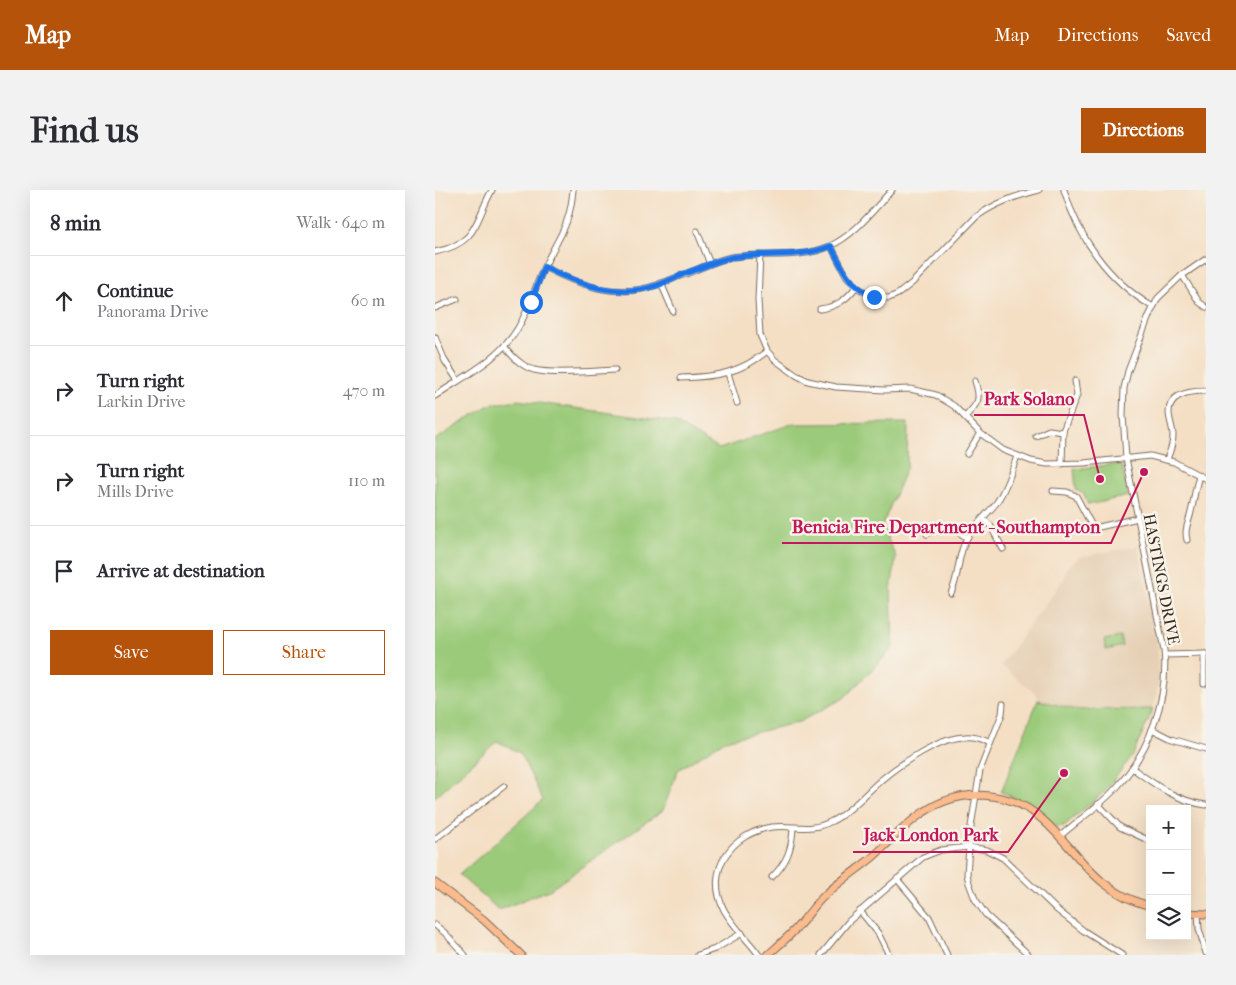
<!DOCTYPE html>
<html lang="en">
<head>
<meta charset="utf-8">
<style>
	:root { --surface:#fff; --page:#f2f2f3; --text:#2b2b33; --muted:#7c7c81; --line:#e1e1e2; --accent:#b45309 }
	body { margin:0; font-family:"IM FELL French Canon",serif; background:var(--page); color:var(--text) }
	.controls { position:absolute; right:15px; bottom:15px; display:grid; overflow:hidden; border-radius:0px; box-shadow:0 5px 20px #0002 }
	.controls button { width:45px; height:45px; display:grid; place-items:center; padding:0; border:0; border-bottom:1px solid var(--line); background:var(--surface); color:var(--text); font:25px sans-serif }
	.stop { position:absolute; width:15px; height:15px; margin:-11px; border:4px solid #1a73e8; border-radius:50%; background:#fff }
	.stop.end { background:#1a73e8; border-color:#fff; box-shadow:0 1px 5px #0008 }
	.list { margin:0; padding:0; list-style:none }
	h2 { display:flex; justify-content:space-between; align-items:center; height:65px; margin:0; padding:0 20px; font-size:21px }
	h2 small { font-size:16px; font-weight:400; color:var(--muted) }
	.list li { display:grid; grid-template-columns:32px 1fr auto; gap:15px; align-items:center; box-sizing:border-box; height:90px; padding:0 20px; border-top:1px solid var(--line) }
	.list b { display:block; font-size:19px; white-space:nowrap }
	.list p { margin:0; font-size:16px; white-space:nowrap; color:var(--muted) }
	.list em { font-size:16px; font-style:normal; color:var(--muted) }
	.actions { display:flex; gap:10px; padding:15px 20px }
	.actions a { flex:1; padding:11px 0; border:1px solid var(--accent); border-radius:0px; text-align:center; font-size:18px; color:var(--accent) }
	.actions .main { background:var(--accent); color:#fff }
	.icon { flex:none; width:28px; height:28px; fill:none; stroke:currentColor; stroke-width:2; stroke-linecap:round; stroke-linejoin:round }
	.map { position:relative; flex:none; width:771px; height:765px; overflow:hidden; border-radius:0px }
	header { display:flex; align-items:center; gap:30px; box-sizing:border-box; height:70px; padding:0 25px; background:var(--accent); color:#fff }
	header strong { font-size:24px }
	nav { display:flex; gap:28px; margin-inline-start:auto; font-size:18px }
	.intro { display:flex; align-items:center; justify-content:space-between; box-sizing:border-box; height:120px; padding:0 30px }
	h1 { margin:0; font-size:35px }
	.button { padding:12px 22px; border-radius:0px; background:var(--accent); color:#fff; font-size:18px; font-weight:700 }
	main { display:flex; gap:30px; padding:0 30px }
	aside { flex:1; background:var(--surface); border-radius:0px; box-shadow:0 5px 20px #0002 }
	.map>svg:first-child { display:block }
	.built { fill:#e6d0b5 }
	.green { fill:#9bcb7a; stroke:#6b7a4c }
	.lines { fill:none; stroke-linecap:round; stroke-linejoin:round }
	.minor-casing { stroke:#7c6958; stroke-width:7 }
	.major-casing { stroke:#7c6958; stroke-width:9 }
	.minor { stroke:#fff; stroke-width:5 }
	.major { stroke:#fbbb8d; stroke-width:7 }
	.route { stroke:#1a73e8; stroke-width:6 }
	.labels { text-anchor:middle; stroke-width:5; stroke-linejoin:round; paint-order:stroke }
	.street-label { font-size:16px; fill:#3b2a1e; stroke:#f7f3e8 }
	.leader { fill:none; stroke:#c2185b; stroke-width:2 }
	.callout-dot { fill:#c2185b; stroke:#f7f3e8; stroke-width:2 }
	.callout-label { font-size:18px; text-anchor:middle; font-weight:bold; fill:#c2185b; stroke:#f7f3e8; stroke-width:5; stroke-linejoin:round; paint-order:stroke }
</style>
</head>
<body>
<header>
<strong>Map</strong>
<nav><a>Map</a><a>Directions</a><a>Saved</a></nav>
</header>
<div class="intro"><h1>Find us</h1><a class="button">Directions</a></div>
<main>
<aside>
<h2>8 min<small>Walk · 640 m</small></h2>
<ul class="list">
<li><svg class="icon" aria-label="ahead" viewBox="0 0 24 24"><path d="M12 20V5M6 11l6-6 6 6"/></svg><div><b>Continue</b><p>Panorama Drive</p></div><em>60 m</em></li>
<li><svg class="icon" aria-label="right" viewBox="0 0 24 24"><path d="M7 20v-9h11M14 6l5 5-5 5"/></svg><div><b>Turn right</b><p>Larkin Drive</p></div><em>470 m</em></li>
<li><svg class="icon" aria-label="right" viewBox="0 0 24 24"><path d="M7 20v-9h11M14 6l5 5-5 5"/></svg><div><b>Turn right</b><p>Mills Drive</p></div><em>110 m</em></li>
<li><svg class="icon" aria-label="arrive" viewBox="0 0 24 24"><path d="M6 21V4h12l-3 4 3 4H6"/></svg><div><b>Arrive at destination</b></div></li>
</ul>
<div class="actions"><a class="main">Save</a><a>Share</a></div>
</aside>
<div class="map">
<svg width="771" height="765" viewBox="0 0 771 765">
	<rect width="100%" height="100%" fill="#f7f3e8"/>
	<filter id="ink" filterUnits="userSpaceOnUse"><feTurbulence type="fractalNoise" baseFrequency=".02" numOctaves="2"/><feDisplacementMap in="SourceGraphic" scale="10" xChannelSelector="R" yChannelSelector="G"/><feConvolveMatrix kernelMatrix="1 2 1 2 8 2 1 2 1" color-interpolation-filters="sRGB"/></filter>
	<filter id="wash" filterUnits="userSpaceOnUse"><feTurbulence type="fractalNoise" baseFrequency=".0096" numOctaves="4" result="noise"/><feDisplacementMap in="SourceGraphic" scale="20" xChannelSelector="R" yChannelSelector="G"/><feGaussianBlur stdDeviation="1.12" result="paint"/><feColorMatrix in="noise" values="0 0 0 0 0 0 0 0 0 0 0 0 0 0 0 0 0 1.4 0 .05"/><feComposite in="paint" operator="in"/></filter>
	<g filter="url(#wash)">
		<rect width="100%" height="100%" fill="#f4dfc5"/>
		<!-- built -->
		<polygon class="built" points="703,356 723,456 724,490 718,519 642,520 603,510 602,505 566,475 630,387 632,377 644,367"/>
		<!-- green -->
		<g class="green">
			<polygon points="82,210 239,232 284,259 357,234 473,233 472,276 447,336 461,367 456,400 458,458 409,508 364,532 290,550 243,580 228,620 116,699 64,720 24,685 108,610 85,563 62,551 0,607 0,250 54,215"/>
			<polygon points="682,274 687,277 693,306 653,315 649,304 641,300 639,279"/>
			<polygon points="685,447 687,456 671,460 669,450"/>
			<polygon points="603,510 642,520 718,519 698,565 670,601 629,636 622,637 599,616 566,602"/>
		</g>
	</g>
	<g filter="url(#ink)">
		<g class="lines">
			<!-- minor casing -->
			<g class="minor-casing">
				<g id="minor">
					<path d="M629 0C644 49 674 91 718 117"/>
					<polyline points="262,41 275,74"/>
					<path d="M396 56 411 85 421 97 439 107 454 108 463 104 477 93 541 27C560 13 581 6 604 0"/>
					<path d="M0 62C43 53 39 33 57 0"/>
					<polyline points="325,65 323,110 325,145 332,161 340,170 361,185 373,191 401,197 449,200 475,199 501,205 519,216 545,243 568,260 596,271 612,274 649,273 715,266 739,272 771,289"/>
					<path d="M109 77C146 96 182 109 222 95 232 92 241 87 251 84 266 78 281 70 297 67 330 62 365 70 395 56 420 45 439 19 457 0"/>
					<polyline points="747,85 764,112 771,117"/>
					<polyline points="226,93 238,121"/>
					<polyline points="0,118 22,109"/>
					<path d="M385 119C401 117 411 110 421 97"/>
					<polyline points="0,147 10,171 23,191"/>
					<path d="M69 156C77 166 86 176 99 180 119 185 159 181 180 180"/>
					<polyline points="293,183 302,213"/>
					<path d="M246 188C280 187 306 183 332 161"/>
					<path d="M0 206C28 187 65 169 83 138 95 118 100 96 110 75 125 45 135 35 138 0"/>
					<path d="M531 226C544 212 546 210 540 191"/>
					<polyline points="601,246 614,240 628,242"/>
					<polyline points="532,264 545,243"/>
					<path d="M732 269C735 262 738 253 738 246 738 238 734 230 734 222 734 203 757 201 771 201"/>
					<polyline points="627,274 628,241 642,205 640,191"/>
					<polyline points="618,301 632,302 641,306 657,336 664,337 703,328"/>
					<polyline points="548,329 555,335 568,359"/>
					<path d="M492 344C510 332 516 336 532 348"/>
					<path d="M752 350C749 339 754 332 756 322 759 310 760 298 764 286"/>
					<path d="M516 403C525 385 522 364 532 348 540 334 553 324 562 312 571 298 577 281 582 266"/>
					<polyline points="730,465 771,464"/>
					<polyline points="769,494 769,464"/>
					<polyline points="568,514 567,524 545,580 535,643 532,684 534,693 540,709 551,725 594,765"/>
					<polyline points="717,539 737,549 771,559"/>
					<path d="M697 578C720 595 742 611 771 615"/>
					<polyline points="663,614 685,637 715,651"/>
					<path d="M624 647C643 630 665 616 682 597 714 562 734 508 729 460L691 268 688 225 689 198 693 181 714 126 723 108 745 87 771 69"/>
					<polyline points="0,649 69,596"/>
					<path d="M337 687C352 673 357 658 358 638"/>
					<polyline points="462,689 494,727 512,765"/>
					<polyline points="425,721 443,743 454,765"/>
					<polyline points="763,723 764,739 771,763"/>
					<polyline points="0,735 10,743 30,765"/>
					<polyline points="263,765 280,759 307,743"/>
					<path d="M324 765C313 750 298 736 289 720 269 680 297 643 337 637 358 634 375 643 397 631 415 622 431 603 446 590 465 574 505 547 530 547 539 546 547 549 555 553"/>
					<polyline points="386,765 414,731 488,667 506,660 534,657 552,660 568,668 622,720 649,741 687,765"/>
				</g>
			</g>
			<!-- major casing -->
			<g class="major-casing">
				<g id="major">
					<polyline points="0,693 49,730 86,765"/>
					<polyline points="752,723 771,724"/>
					<path d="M333 765C344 755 356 745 366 733 374 724 381 713 390 705 405 691 422 680 438 667 455 652 470 634 489 622 525 597 576 600 608 630 647 665 658 700 715 716"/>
				</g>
			</g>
			<!-- minor -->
			<use href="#minor" class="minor"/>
			<!-- major -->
			<use href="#major" class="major"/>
		</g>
	</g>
	<g class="lines" filter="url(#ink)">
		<!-- route -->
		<path class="route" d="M96 112 109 77C145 95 183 109 223 95 232 92 242 87 251 83 266 78 282 70 298 67 331 62 365 69 396 56 409 81 412 93 439 107"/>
	</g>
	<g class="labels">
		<!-- street labels -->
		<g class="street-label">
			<text transform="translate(727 389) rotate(79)" y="6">HASTINGS DRIVE</text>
		</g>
	</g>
	<!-- callouts -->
	<path class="leader" d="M665 289L649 225H539M709 282L676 353H347M629 583L573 662H418"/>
	<g class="callout-dot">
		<circle cx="665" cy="289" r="5"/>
		<circle cx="709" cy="282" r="5"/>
		<circle cx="629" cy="583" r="5"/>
	</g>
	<g class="callout-label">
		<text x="594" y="215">Park Solano</text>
		<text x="511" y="343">Benicia Fire Department - Southampton</text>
		<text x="496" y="651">Jack London Park</text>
	</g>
</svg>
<div class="controls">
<button>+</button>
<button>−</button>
<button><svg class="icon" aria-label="layers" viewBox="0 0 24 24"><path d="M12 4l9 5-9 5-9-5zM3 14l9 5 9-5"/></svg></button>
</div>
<div class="stop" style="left:96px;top:112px"></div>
<div class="stop end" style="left:439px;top:107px"></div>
</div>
</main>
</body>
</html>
